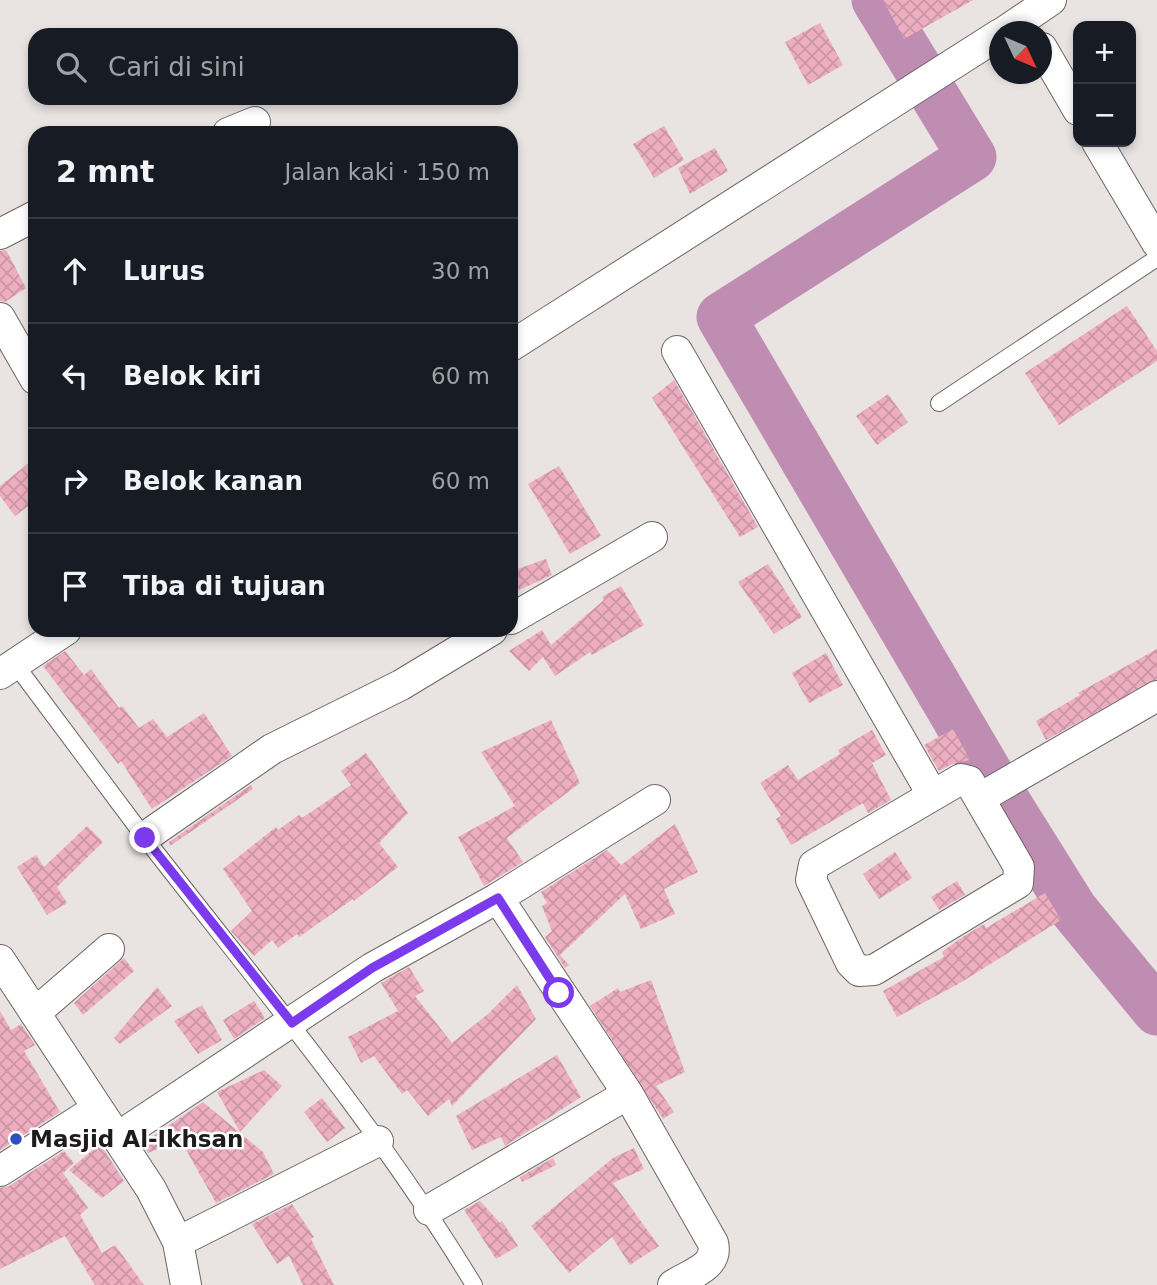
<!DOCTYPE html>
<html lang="id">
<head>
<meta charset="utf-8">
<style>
	:root { --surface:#171b24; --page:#242831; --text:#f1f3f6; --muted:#9ea1a6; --line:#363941 }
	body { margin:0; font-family:"DejaVu Sans",sans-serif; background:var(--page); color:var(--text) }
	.controls { position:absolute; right:21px; top:21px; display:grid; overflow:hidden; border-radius:14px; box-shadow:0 4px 10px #0003 }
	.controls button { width:63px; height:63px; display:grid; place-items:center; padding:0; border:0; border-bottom:2px solid var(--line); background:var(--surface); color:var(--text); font:35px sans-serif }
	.compass { position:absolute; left:989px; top:21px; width:63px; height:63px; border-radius:50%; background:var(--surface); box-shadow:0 4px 10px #0003; rotate:134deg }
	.stop { position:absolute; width:21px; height:21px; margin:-16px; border:5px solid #7c3aed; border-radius:50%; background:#fff }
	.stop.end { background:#7c3aed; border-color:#fff; box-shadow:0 2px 7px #0008 }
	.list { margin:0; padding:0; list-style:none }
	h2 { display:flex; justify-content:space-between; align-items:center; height:91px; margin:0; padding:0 28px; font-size:30px }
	h2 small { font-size:23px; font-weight:400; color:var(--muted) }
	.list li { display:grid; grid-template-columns:46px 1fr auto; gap:21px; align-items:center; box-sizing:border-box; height:105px; padding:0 28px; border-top:2px solid var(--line) }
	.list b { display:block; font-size:26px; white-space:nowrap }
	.list em { font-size:23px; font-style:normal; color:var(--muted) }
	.icon { flex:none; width:38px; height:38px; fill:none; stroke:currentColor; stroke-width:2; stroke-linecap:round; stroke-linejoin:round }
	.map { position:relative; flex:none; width:1157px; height:1285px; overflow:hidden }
	.search { position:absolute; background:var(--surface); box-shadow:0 4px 10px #0003; left:28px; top:28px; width:490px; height:77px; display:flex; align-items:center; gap:18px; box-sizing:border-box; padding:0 24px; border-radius:21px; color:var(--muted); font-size:26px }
	.panel { position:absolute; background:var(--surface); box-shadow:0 4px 10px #0003; left:28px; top:126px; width:490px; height:511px; border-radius:21px }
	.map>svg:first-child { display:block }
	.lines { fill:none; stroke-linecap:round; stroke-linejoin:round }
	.river { stroke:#bf8db2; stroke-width:49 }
	.building { fill:url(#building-cross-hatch) }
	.lane-casing { stroke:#6c6666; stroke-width:18 }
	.street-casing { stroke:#6c6666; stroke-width:32 }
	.lane { stroke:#fff; stroke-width:16 }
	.street { stroke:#fff; stroke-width:30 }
	.route { stroke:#7c3aed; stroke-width:9 }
	.poi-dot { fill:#3050c0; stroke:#fff; stroke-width:2.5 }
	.labels { text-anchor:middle; stroke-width:5; stroke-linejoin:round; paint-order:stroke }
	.poi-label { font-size:23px; font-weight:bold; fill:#1d1b1b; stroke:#fff; text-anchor:start }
</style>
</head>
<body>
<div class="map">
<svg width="1157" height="1285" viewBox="0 0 1157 1285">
	<defs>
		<pattern id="building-cross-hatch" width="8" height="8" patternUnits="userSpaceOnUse" patternTransform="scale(1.75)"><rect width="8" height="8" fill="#eeaec1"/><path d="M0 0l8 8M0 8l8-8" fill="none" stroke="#cc95a5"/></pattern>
	</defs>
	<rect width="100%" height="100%" fill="#e9e3e2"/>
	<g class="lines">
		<!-- river -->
		<polyline class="river" points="876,0 972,157 721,317 990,776 1073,909 1157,1011"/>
	</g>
	<!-- building -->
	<g class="building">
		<polygon points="883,0 973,0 904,39"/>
		<polygon points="820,23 843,65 808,85 785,42"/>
		<polygon points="664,126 684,160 654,178 633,144"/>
		<polygon points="715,148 728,171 690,194 678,168"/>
		<polygon points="6,250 26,288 5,302 0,301 0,251"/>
		<polygon points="1127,306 1157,351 1157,361 1059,425 1025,373"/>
		<polygon points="674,380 758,527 740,537 652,398"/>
		<polygon points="888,394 908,422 877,445 856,416"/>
		<polygon points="35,458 35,501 15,516 0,496 0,486"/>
		<polygon points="559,466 601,536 570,554 528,484"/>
		<polygon points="546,559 552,575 519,590 512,571"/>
		<polygon points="768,564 802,617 774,634 738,582"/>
		<polygon points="621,586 644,625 592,655 590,652 555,676 543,657 529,671 509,651 542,630 551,645 604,600 602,597"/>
		<polygon points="1157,649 1157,679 1046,740 1036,721 1080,695 1078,693"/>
		<polygon points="65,651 84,675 91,669 119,708 122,706 139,728 153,719 167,737 204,713 232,756 152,809 121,761 118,764 43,666"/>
		<polygon points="826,653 843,685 809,703 792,673"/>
		<polygon points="551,720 580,783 507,838 523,862 484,886 458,837 515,806 481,752"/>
		<polygon points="953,729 970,760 952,764 939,771 924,745"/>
		<polygon points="872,730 886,755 872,763 891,800 868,813 863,803 791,845 776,819 781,816 760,783 788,765 798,780 840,754 838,750"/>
		<polygon points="366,753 408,813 379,843 398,867 354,901 353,899 299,937 297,934 278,948 272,940 254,956 231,931 252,911 223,869 276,827 278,830 299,815 302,818 351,785 341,771"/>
		<polygon points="251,785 253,789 170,846 169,842"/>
		<polygon points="675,824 698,872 664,889 675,914 641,929 625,894 560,955 569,965 565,968 545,937 552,931 542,906 547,903 541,892 607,850 621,865"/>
		<polygon points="87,826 103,842 57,887 67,903 47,915 17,867 36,855 44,867"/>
		<polygon points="895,852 912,878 879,899 863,874"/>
		<polygon points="957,881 965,895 939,910 931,897"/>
		<polygon points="1045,893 1061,920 960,983 897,1017 883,991 944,957 942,952 958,940 984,924 986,928"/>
		<polygon points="124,958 134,971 83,1015 74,1003"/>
		<polygon points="409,967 424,991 415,996 452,1043 489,1013 517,985 536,1019 452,1106 449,1099 428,1116 407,1090 402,1094 374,1056 361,1063 348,1037 398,1011 381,983"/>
		<polygon points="651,980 685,1072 656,1086 674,1112 663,1119 590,1006 618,988 620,992"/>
		<polygon points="157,987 172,1006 120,1044 114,1038"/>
		<polygon points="254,1001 265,1018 234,1039 223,1020"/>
		<polygon points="202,1005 222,1040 198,1054 174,1021"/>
		<polygon points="0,1011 11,1030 21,1024 35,1045 24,1051 60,1112 0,1150"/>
		<polygon points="557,1055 581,1097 505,1146 501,1137 472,1150 456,1116"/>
		<polygon points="264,1070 282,1086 240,1132 217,1092"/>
		<polygon points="322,1098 345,1128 327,1142 304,1112"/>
		<polygon points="203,1102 263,1152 274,1174 216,1203 180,1139 148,1153 142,1144"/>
		<polygon points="100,1144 124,1181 102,1198 69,1170"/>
		<polygon points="634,1148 644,1169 613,1183 659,1246 630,1265 612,1237 569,1273 531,1226 613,1158"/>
		<polygon points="64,1151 74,1163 63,1173 88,1208 80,1215 102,1253 115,1245 144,1285 95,1285 65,1236 0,1269 0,1188 9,1186"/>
		<polygon points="553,1158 556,1165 522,1182 520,1177"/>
		<polygon points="480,1201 500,1223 502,1221 518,1246 496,1259 464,1210"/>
		<polygon points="292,1204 314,1237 311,1239 334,1285 303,1285 289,1256 277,1264 252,1224"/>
	</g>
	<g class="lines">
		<!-- lane casing -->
		<g class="lane-casing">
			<g id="lane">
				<polyline points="939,403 1157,258"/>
				<path d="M15 664C58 722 101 780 145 838 258 984 378 1126 474 1285"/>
			</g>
		</g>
		<!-- street casing -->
		<g class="street-casing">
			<g id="street">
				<polyline points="1004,32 1051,0"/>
				<polyline points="1042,48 1078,110"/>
				<polyline points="228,133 255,122"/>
				<polyline points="1097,142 1157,243"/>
				<polyline points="0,234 35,216"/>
				<polyline points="0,318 35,379"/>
				<polyline points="511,346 1000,34"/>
				<polyline points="677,351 932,794"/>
				<polyline points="511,619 652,537"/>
				<polyline points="0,674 66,630"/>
				<polygon points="961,779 969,781 1019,867 1018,883 874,970 859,971 851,963 811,880 814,865"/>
				<polyline points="980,798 1157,696"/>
				<polyline points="145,837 272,749 401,685 492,630"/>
				<path d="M498 898 628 1094 713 1243C719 1267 690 1274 673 1285"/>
				<polyline points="0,960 151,1189 178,1242 186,1285"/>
				<polyline points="35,1013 109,949"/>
				<polyline points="118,1137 372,968 498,898 655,800"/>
				<polyline points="0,1171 97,1109"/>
				<polyline points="429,1210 628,1094"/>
				<polyline points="178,1242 378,1141"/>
			</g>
		</g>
		<!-- lane -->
		<use href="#lane" class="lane"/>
		<!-- street -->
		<use href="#street" class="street"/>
	</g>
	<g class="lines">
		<!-- route -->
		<polyline class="route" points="145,838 292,1023 372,968 498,898 559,993"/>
	</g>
	<!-- markers -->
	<circle class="poi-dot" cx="16" cy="1139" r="7"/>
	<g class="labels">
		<!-- poi labels -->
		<g class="poi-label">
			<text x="30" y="1147">Masjid Al-Ikhsan</text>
		</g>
	</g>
</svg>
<div class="controls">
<button>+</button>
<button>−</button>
</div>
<svg class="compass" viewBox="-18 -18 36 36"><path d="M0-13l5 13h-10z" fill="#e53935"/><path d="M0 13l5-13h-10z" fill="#9ea1a6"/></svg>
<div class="stop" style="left:559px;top:993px"></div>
<div class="stop end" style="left:145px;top:838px"></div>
<div class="search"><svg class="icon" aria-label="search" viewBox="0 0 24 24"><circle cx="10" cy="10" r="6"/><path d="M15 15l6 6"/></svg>Cari di sini</div>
<section class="panel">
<h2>2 mnt<small>Jalan kaki · 150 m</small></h2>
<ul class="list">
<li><svg class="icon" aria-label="ahead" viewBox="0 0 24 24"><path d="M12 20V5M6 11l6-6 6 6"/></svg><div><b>Lurus</b></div><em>30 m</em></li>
<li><svg class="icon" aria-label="left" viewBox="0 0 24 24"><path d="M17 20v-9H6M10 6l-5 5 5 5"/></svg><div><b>Belok kiri</b></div><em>60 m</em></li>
<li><svg class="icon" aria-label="right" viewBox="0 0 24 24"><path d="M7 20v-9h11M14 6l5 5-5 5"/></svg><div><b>Belok kanan</b></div><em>60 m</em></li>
<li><svg class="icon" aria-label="arrive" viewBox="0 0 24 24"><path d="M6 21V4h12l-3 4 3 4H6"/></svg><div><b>Tiba di tujuan</b></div></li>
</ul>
</section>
</div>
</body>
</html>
